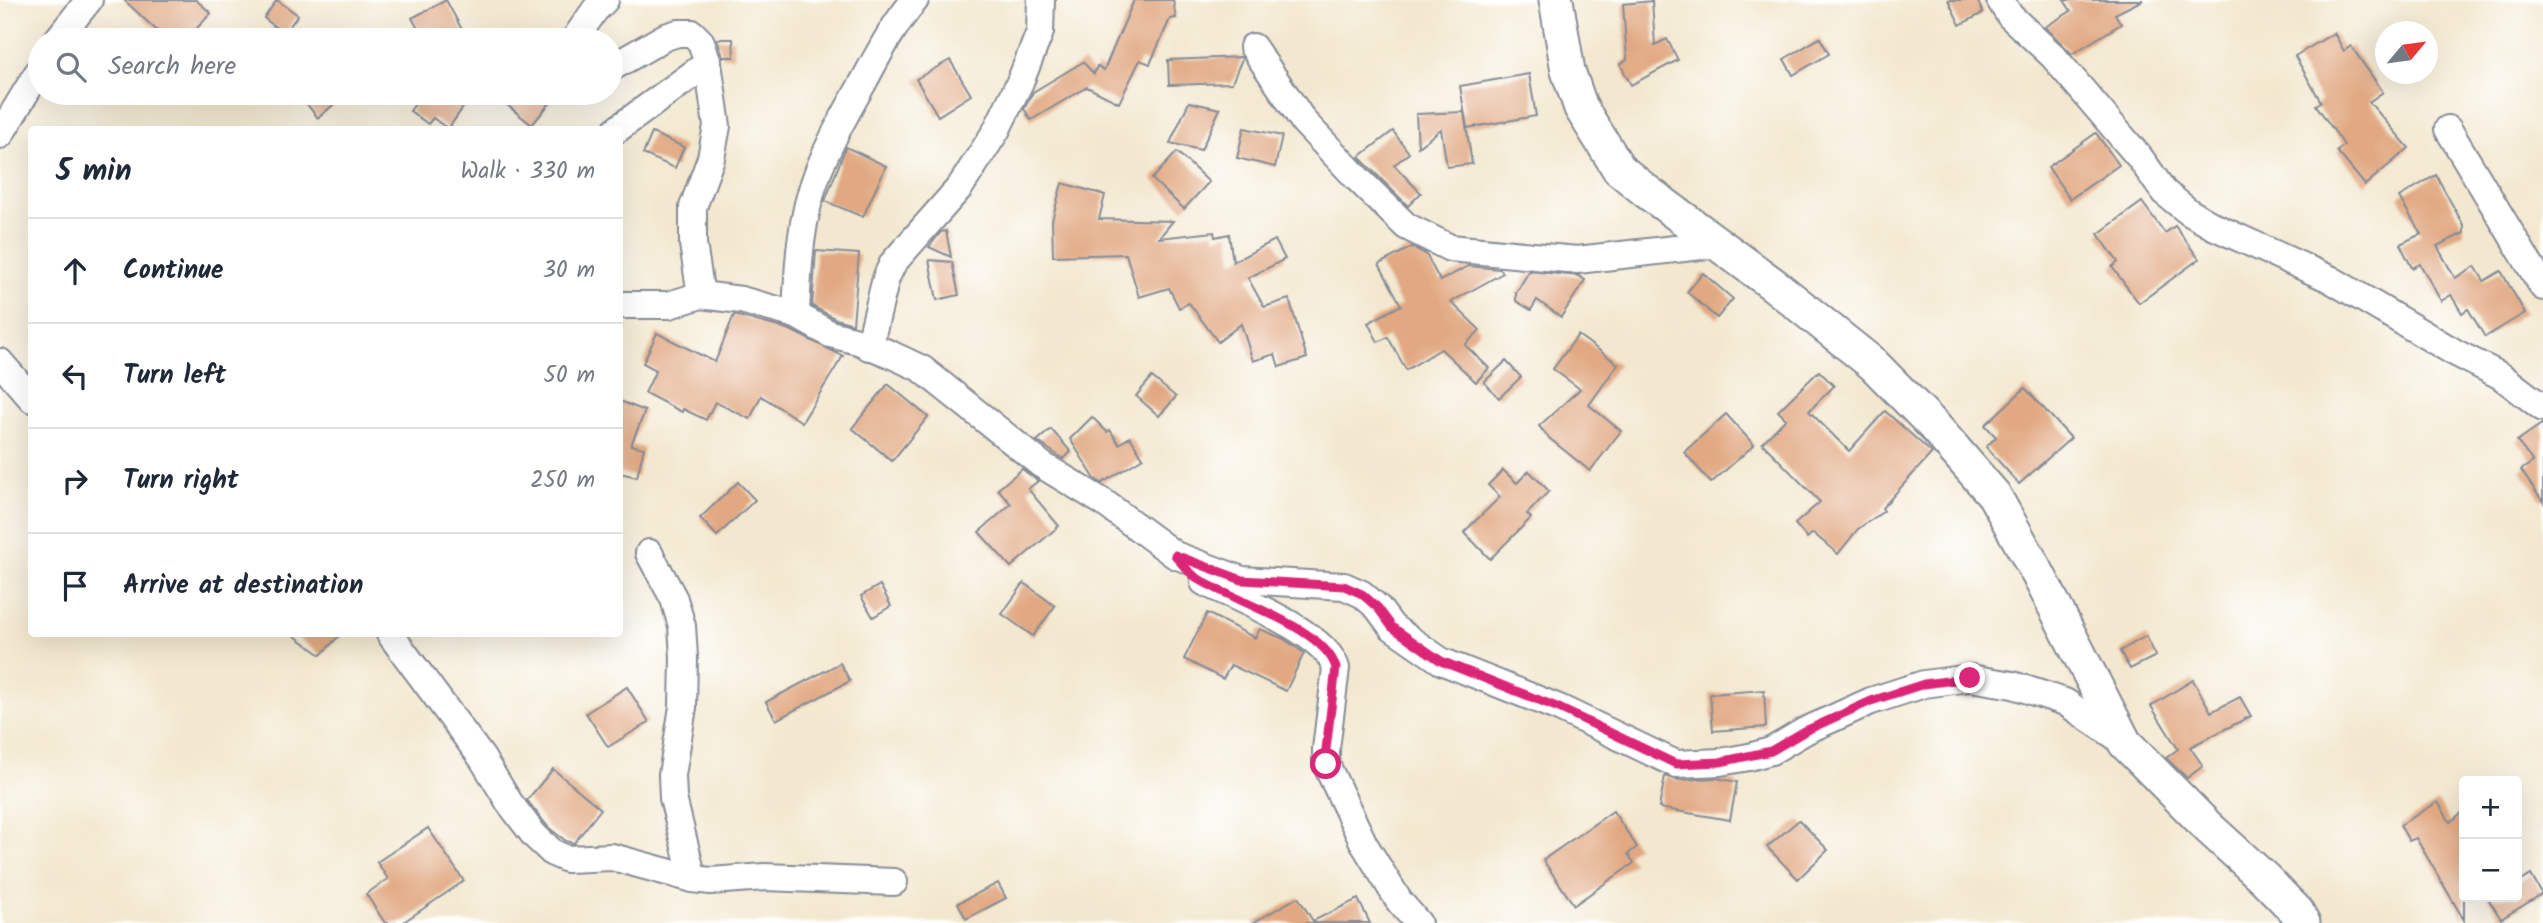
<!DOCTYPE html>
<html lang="en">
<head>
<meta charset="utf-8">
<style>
	:root { --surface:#fff; --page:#f6f6f7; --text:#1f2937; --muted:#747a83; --line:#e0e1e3 }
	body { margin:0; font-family:Kalam,sans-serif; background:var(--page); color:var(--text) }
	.controls { position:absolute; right:21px; bottom:21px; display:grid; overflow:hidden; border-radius:7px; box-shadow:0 7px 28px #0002 }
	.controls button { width:63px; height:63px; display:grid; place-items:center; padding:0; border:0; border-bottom:2px solid var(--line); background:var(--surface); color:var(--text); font:35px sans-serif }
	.compass { position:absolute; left:2375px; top:21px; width:63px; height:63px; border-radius:50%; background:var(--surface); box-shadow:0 7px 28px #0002; rotate:61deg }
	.stop { position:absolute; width:21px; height:21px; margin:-16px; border:5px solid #db2777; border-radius:50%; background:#fff }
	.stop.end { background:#db2777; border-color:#fff; box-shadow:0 2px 7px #0008 }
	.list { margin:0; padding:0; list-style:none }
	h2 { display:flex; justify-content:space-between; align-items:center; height:91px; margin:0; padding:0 28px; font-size:30px }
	h2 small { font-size:23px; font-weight:400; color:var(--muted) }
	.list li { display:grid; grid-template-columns:46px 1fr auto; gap:21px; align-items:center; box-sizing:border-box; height:105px; padding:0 28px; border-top:2px solid var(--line) }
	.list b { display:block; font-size:26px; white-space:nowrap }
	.list em { font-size:23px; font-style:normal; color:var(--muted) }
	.icon { flex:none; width:38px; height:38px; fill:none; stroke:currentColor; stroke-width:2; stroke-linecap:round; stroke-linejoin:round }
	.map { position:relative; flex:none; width:2543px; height:923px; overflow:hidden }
	.search { position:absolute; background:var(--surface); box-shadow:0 7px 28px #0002; left:28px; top:28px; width:595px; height:77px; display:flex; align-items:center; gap:18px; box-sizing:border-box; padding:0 24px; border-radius:38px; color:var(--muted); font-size:26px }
	.panel { position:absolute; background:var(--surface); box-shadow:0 7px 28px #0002; left:28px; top:126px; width:595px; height:511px; border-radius:7px }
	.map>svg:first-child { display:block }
	.building { fill:#e1a881 }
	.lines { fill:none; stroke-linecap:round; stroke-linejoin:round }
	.minor-casing { stroke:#878c96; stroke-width:30 }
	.tertiary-casing { stroke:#878c96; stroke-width:37 }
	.minor { stroke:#fff; stroke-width:26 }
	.tertiary { stroke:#fff; stroke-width:33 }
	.route { stroke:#db2777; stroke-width:9 }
</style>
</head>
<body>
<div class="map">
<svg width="2543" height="923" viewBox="0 0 2543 923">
	<rect width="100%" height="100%" fill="#fff"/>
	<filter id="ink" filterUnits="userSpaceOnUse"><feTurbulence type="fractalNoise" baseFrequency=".0143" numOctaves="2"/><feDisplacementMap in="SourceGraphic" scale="14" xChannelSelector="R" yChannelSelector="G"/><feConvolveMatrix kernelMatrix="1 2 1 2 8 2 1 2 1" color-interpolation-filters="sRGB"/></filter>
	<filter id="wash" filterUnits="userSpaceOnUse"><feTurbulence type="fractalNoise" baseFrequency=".00686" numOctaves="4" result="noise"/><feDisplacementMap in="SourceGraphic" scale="28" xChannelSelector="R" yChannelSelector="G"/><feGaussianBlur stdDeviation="1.57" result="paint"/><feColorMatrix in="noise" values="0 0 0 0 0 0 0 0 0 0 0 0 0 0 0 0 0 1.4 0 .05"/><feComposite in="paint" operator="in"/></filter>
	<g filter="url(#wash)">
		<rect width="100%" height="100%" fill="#f3e8cf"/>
		<g id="blocks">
			<!-- building -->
			<g class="building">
				<polygon points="124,0 196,0 211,13 186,40 167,40"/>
				<polygon points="277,0 298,15 284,34 264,18"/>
				<polygon points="446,0 465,35 455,40 424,40 412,18"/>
				<polygon points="1134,0 1173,0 1176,18 1170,19 1150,64 1140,60 1119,103 1087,87 1031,120 1024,109 1033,92 1083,62 1094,74 1097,66 1104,70"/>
				<polygon points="1948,0 1977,0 1983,13 1960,25"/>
				<polygon points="2064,0 2143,0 2115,14 2121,24 2072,54 2045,27 2071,11"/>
				<polygon points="1652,1 1655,45 1667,39 1678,60 1631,85 1620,64 1627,60 1623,4"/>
				<polygon points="2334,33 2344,51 2351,46 2383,92 2369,102 2409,148 2365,185 2337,151 2344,145 2316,105 2321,102 2295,56"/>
				<polygon points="1820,38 1829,54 1793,75 1784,59"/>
				<polygon points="717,39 733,39 734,57 723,57"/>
				<polygon points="1241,57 1242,59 1232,83 1169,85 1168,60"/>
				<polygon points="950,60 971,95 938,116 916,79"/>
				<polygon points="1529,74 1536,116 1467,128 1460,86"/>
				<polygon points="298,93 347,93 318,118"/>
				<polygon points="423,93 473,93 448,129 433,118 428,124 410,111"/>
				<polygon points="492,93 558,93 532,125"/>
				<polygon points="1189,102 1220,109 1201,150 1170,143"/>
				<polygon points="1464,112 1472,164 1447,167 1441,129 1418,147 1416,114"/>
				<polygon points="1244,128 1282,136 1275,167 1237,158"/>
				<polygon points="1393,131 1409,153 1394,165 1421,193 1408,206 1359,157"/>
				<polygon points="652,133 684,147 675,168 643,154"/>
				<polygon points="2096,133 2119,165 2070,199 2048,167"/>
				<polygon points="846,147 886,166 863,217 825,201"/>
				<polygon points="1177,152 1209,182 1184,209 1152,179"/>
				<polygon points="2436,175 2464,226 2464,233 2437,246 2455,278 2475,266 2484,281 2501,271 2525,313 2485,337 2468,309 2462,313 2451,295 2441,301 2420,264 2412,268 2400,244 2421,234 2399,197"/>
				<polygon points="1062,183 1105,195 1099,219 1173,221 1159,238 1214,232 1215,237 1229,234 1233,262 1275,240 1285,259 1248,278 1264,307 1289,299 1307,358 1279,367 1275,354 1253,361 1241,324 1218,342 1189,303 1179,308 1169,288 1139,297 1126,254 1053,256 1052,220"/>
				<polygon points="2142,202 2165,233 2175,226 2199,259 2139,303 2112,267 2118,262 2098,234"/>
				<polygon points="946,231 951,257 929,247 941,232"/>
				<polygon points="1412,247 1426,254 1440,281 1468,266 1500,269 1503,273 1451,302 1480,330 1465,345 1489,368 1476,382 1441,349 1406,370 1388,337 1378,342 1368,323 1401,305 1379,264"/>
				<polygon points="816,251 859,254 853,324 836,319 812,306"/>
				<polygon points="929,260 952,262 959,295 937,300"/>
				<polygon points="1529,271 1579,276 1585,280 1561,317 1537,300 1531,310 1516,301 1516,293"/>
				<polygon points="1703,273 1733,299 1717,318 1687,292"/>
				<polygon points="734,315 790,330 843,356 802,422 761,396 750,419 715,402 706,420 683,409 682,412 645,393 656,370 643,363 657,333 715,362"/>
				<polygon points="1578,335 1618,364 1589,405 1621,431 1590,471 1549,438 1539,426 1580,389 1553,369"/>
				<polygon points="1506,361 1521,377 1499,398 1484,382"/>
				<polygon points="1819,371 1834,386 1809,411 1849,451 1885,411 1932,453 1882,508 1884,511 1858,529 1838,554 1813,533 1807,538 1795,524 1820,502 1762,443 1786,419 1778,411"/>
				<polygon points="1152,377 1176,397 1159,416 1136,396"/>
				<polygon points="888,384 928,417 892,461 852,428"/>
				<polygon points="2025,388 2071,438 2019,484 1986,447 1996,437 1985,425"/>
				<polygon points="620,401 645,411 631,445 644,448 637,477 620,473"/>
				<polygon points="1726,414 1754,445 1711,483 1684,452"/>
				<polygon points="1092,417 1107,432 1110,430 1119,444 1130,437 1143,458 1102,483 1095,479 1070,439"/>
				<polygon points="2543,423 2543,502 2521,470 2533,462 2517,441"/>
				<polygon points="1051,429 1071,452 1063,459 1037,441"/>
				<polygon points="1022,469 1038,481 1028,489 1059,526 1011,567 979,532 1011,504 998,489"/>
				<polygon points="1503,470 1517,483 1529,471 1549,491 1527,514 1531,518 1490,559 1464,532 1500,497 1488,485"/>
				<polygon points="738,482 755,500 717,536 700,518"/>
				<polygon points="1024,583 1055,606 1033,636 1002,614"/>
				<polygon points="880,585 891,606 873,617 861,596"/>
				<polygon points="1207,613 1255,638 1260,629 1284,639 1304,653 1286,691 1231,665 1223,679 1184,659"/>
				<polygon points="292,634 341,634 321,655"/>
				<polygon points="2146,636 2156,656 2130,669 2120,651"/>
				<polygon points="840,663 850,681 776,720 766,702"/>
				<polygon points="2193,680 2211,712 2240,697 2251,716 2190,747 2203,766 2187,778 2166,758 2178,749 2151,706"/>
				<polygon points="627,687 649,722 608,747 586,713"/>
				<polygon points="1764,690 1766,727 1713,731 1710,694"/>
				<polygon points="553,769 601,809 574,843 566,841 549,828 527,800"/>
				<polygon points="1665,776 1677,780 1716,778 1737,782 1730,820 1659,808"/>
				<polygon points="2438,802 2450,822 2464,811 2464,920 2416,838 2409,841 2400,825"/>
				<polygon points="1613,811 1637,847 1628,854 1634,863 1574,905 1543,860"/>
				<polygon points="1799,820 1828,850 1798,879 1767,847"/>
				<polygon points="428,828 464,881 402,923 385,923 366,894 388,879 377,862"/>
				<polygon points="2531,875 2542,894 2501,919 2487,897 2517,897 2517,884"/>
				<polygon points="998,883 1006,898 966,919 958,903"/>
				<polygon points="1298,897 1313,921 1358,899 1370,923 1253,923"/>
			</g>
		</g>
	</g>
	<g filter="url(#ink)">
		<use href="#blocks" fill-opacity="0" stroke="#878c96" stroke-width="2"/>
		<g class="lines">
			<!-- minor casing -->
			<g class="minor-casing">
				<g id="minor">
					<polyline points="2000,0 2010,16 2053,56 2140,158 2164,192 2189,212 2213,226 2330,279 2454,352 2501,376 2543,408"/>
					<polyline points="57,40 89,0"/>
					<polyline points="574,40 595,10 605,0"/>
					<polyline points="1253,47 1304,122 1358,179 1406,226 1450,248 1577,260 1719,244"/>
					<polyline points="611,68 665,37 678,33 692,33 701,42 708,63 717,126 711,158 693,207 693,244 701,295"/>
					<polyline points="2448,129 2543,287"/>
					<polyline points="616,130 708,63"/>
					<polyline points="0,135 40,69"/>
					<polyline points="620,305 669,305 701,295 741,300 796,315 830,334 858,341 890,354 922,369 1042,465 1103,502 1175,555 1242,580 1344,586 1362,594 1378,608 1392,627 1441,661 1559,708 1676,764 1720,762 1749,757 1771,751 1805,731 1871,701 1924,684 1970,678 2013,685 2065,702 2124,742"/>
					<path d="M796 315C798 267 800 218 818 172 830 141 847 111 864 81 879 53 894 24 915 0"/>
					<polyline points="869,347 886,278 893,263 960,187 996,131 1020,82 1040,32 1041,0"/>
					<polyline points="0,362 32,399"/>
					<polyline points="649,553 674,599 682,626 684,657 683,707 672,775 673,798 693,879"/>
					<path d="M1204 582C1237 598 1326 633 1336 668L1326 749V764L1364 844 1399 901 1418 923"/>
					<polyline points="390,634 482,758 509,802 534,835 553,853 567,859 612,857 693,879 711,881 765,877 894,882"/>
				</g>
			</g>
			<!-- tertiary casing -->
			<g class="tertiary-casing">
				<polyline id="tertiary" points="1556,0 1568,71 1581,108 1619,169 1646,191 1774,285 1873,364 1934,426 1994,495 2038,574 2125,743 2209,828 2265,879 2297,912 2303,923"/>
			</g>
			<!-- minor -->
			<use href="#minor" class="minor"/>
			<!-- tertiary -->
			<use href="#tertiary" class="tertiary"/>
		</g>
	</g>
	<g class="lines" filter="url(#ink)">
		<!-- route -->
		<path class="route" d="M1326 764V749L1336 668C1325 628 1236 602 1202 581 1191 575 1182 565 1175 555L1242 580 1344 586 1362 594 1378 608 1392 627 1441 661 1559 708 1676 764 1720 762 1771 751 1805 731 1871 701 1924 684 1970 678"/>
	</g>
</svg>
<div class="controls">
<button>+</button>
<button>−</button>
</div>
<svg class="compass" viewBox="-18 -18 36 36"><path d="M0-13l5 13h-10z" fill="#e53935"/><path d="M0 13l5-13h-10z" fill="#747a83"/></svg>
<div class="stop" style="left:1326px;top:764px"></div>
<div class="stop end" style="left:1970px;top:678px"></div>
<div class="search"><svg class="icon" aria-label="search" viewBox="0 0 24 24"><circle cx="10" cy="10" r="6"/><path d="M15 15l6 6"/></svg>Search here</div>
<section class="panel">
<h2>5 min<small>Walk · 330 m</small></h2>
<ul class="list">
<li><svg class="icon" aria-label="ahead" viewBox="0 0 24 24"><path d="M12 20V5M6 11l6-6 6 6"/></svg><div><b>Continue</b></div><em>30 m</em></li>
<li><svg class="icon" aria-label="left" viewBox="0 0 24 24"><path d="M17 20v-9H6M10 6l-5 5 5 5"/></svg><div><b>Turn left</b></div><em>50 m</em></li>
<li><svg class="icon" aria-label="right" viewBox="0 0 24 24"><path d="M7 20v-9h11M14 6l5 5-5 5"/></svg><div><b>Turn right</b></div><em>250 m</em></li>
<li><svg class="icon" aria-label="arrive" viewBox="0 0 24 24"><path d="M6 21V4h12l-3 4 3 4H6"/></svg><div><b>Arrive at destination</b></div></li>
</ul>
</section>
</div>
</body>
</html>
